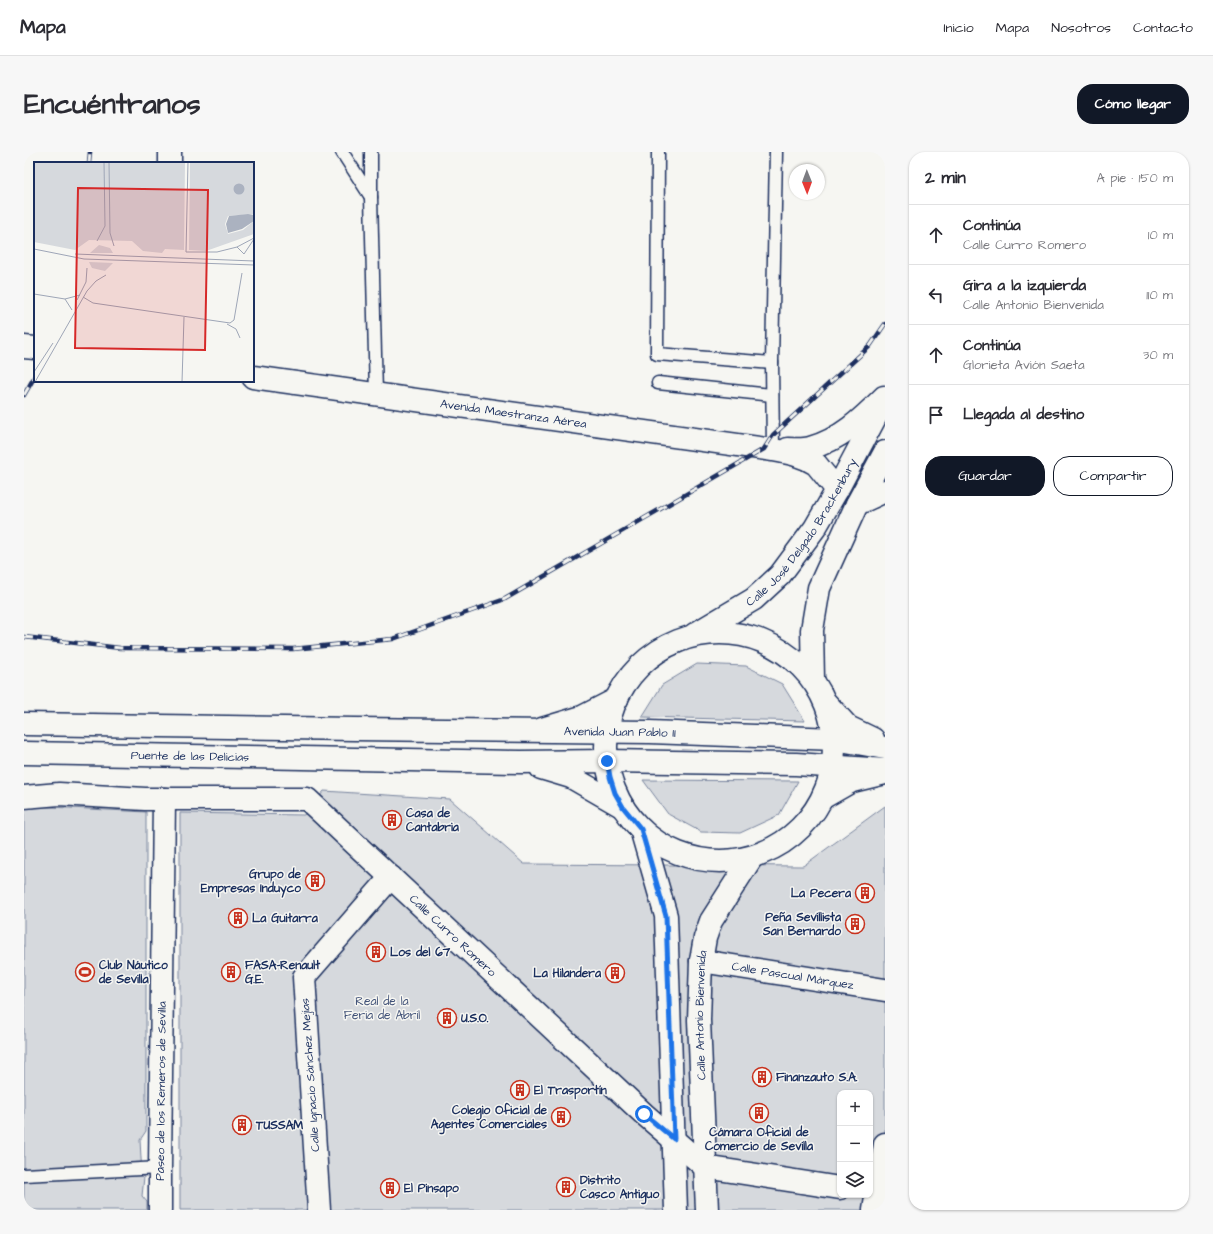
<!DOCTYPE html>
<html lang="es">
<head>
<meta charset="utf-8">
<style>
	:root { --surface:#fff; --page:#f7f7f7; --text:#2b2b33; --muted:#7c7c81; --line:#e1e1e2; --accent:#111827 }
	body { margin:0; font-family:"Architects Daughter",sans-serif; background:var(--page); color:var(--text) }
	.controls { position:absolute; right:12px; bottom:12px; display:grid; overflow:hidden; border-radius:8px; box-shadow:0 1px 3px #0004 }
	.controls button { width:36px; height:36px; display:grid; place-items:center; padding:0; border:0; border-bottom:1px solid var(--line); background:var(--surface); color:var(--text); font:20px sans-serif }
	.compass { position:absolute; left:765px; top:12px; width:36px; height:36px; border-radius:50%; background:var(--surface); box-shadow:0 1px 3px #0004; rotate:179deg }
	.stop { position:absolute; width:12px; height:12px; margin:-9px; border:3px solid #1a73e8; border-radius:50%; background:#fff }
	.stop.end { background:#1a73e8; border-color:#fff; box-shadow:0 1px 4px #0008 }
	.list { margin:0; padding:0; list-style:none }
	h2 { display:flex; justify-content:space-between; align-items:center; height:52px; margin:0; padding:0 16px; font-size:17px }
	h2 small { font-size:13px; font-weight:400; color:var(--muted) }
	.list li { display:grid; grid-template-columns:26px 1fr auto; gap:12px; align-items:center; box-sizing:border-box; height:60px; padding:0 16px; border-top:1px solid var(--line) }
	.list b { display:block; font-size:15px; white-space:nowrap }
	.list p { margin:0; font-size:13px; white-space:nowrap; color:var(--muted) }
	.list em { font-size:13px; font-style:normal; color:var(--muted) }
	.actions { display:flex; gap:8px; padding:12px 16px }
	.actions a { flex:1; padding:9px 0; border:1px solid var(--accent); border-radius:16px; text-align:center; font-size:14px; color:var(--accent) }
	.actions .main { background:var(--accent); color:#fff }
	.icon { flex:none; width:22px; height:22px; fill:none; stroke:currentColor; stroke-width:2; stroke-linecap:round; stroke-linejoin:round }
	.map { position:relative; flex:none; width:861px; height:1058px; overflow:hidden; border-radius:16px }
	header { display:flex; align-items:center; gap:24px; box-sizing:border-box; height:56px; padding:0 20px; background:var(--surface); border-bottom:1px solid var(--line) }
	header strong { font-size:19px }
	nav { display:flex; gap:22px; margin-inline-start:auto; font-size:14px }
	.intro { display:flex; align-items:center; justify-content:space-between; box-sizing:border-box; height:96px; padding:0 24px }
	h1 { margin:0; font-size:28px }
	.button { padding:10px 18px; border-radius:16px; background:var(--accent); color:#fff; font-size:14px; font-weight:700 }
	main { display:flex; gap:24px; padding:0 24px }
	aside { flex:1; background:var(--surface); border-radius:16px; box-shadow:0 1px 3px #0004 }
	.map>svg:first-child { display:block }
	.green { fill:#d6d9dd; stroke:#78849e; fill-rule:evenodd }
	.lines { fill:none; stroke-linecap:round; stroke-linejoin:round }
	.lane-casing { stroke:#1b2f5e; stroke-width:15 }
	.street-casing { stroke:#1b2f5e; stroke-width:25 }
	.secondary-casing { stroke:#1b2f5e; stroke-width:25 }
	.primary-casing { stroke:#1b2f5e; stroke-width:25 }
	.lane { stroke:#f6f6f2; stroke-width:12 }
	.street { stroke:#f6f6f2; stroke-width:22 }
	.secondary { stroke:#f6f6f2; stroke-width:22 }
	.primary { stroke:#f6f6f2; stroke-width:22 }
	.rail-casing { stroke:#1b2f5e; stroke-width:4.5 }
	.rail { stroke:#f6f6f2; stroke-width:3; stroke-dasharray:9; stroke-linecap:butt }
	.route { stroke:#1a73e8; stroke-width:5 }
	.labels { text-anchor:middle; stroke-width:3; stroke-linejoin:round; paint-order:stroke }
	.street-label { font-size:12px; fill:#1b2f5e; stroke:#f6f6f2 }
	.poi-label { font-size:12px; font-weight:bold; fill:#1b2f5e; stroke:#f6f6f2; text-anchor:start }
	.park-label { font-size:12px; fill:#405177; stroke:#f6f6f2 }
	.inset-road { fill:none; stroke:#9ea6b7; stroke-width:1 }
	.view { fill:#d62828; fill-opacity:0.15; stroke:#d62828; stroke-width:2 }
	.inset-edge { fill:none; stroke:#1b2f5e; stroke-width:2 }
</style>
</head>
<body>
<header>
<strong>Mapa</strong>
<nav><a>Inicio</a><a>Mapa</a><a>Nosotros</a><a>Contacto</a></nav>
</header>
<div class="intro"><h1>Encuéntranos</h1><a class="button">Cómo llegar</a></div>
<main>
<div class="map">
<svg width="861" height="1058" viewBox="0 0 861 1058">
	<rect width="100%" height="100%" fill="#f6f6f2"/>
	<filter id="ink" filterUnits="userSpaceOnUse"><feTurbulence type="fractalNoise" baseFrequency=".025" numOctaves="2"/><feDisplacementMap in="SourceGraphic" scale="8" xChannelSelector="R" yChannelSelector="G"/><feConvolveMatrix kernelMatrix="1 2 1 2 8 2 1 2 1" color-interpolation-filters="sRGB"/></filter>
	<g filter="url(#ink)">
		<!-- green -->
		<g class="green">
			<polygon points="673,512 722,514 758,532 781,569 618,565 638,533"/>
			<polygon points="619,628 774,629 755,663 716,681 677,680 644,662"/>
			<path d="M300 639 426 647 500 712 779 714 861 654V1058H156V661L280 663ZM816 941H846V1043H816Z"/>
			<polygon points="7,654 122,660 122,979 116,988 118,1024 120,1025 118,1044 123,1050 123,1058 0,1058 0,657"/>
		</g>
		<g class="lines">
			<!-- lane casing -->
			<g class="lane-casing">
				<g id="lane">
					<polyline points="318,0 347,45"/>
					<polyline points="347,0 347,45 352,242"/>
					<polyline points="634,0 633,202 748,211"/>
					<polyline points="634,231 748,243"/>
					<polyline points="749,298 748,211 752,0"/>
					<polyline points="0,1023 136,1016"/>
				</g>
			</g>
			<!-- street casing -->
			<g class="street-casing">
				<g id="street">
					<polyline points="146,11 146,0"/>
					<polyline points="0,195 11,196"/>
					<path id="s1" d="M229 225 749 298C766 301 777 303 792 312L813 338"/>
					<path d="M764 297C771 297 779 298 786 296 816 288 838 267 860 245"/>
					<polyline points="833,352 861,339"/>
					<path id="s2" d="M0 645 35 642 121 647H283L620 962 681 1015 816 1036"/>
					<path id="s3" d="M677 809 861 838"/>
					<path id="s4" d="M136 1058V1016L140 647"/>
					<polyline points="295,1058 280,825 367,725"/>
					<polyline points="850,1058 861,992"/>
				</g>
			</g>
			<!-- secondary casing -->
			<g class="secondary-casing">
				<g id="secondary">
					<circle cx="696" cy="595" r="114"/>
					<path id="s5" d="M671 482 730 447 756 423 791 376 813 338 861 247"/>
					<polyline points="789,528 788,478 795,436 833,352 861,300"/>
					<polyline points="518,577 558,565 593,547"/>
					<polyline points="800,645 828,629 861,621"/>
					<polyline points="617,677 642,764 652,1058"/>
					<path id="s6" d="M683 1058 675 868 677 809 681 786 687 769 728 705"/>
				</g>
			</g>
			<!-- primary casing -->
			<g class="primary-casing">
				<g id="primary">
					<polyline points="802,551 824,575 849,587"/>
					<path id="s7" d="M0 572 331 577 626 580 811 587 861 596"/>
					<path id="s8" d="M0 601 497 610 583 609 772 612 861 618"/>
					<polyline points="517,616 547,625 599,655"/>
				</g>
			</g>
			<!-- lane -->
			<use href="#lane" class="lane"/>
			<!-- street -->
			<use href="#street" class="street"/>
			<!-- secondary -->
			<use href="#secondary" class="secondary"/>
			<!-- primary -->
			<use href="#primary" class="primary"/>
			<!-- rail casing -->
			<g class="rail-casing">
				<g id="rail">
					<polyline points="65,11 66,0"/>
					<polyline points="0,243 11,224"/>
					<polyline points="0,485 96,496 269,497 369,487 481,447 740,297 749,283 846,194 861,172"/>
				</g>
			</g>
			<!-- rail -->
			<use href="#rail" class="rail"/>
		</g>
	</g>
	<g class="lines" filter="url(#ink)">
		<!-- route -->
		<polyline class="route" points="583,609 586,625 591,641 599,655 617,677 642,764 650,987 620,962"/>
	</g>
	<!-- icons -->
	<defs>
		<g id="building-ring" transform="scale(1)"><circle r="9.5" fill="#f6f6f2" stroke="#c8321e" stroke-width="1.5"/><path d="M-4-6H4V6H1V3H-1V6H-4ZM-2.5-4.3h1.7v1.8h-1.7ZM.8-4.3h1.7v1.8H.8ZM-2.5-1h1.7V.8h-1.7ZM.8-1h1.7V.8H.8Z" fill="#c8321e"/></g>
		<g id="stadium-ring" transform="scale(1)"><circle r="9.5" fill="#f6f6f2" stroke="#c8321e" stroke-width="1.5"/><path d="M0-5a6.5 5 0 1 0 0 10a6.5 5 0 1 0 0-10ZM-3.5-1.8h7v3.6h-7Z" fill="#c8321e"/></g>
	</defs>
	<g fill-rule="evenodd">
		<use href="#building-ring" x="368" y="668"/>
		<use href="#building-ring" x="291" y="729"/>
		<use href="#building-ring" x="841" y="741"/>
		<use href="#building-ring" x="214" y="766"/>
		<use href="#building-ring" x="831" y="772"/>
		<use href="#building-ring" x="352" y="800"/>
		<use href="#stadium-ring" x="61" y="820"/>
		<use href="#building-ring" x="207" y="820"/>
		<use href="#building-ring" x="591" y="821"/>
		<use href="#building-ring" x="423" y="866"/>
		<use href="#building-ring" x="738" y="925"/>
		<use href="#building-ring" x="496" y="938"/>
		<use href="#building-ring" x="735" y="961"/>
		<use href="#building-ring" x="537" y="965"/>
		<use href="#building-ring" x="218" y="973"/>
		<use href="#building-ring" x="542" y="1035"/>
		<use href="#building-ring" x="366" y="1036"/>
	</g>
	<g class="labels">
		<!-- street labels -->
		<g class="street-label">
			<text dy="4" stroke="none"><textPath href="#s1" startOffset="263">Avenida Maestranza Aérea</textPath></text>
			<text dy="4" stroke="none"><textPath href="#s5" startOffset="151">Calle José Delgado Brackenbury</textPath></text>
			<text dy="4" stroke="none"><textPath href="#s7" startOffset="596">Avenida Juan Pablo II</textPath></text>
			<text dy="4" stroke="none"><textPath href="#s8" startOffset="166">Puente de las Delicias</textPath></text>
			<text dy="4" stroke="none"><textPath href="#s2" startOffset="483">Calle Curro Romero</textPath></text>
			<text dy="4" stroke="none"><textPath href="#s3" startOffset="93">Calle Pascual Márquez</textPath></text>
			<text dy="4" stroke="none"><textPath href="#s6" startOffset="195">Calle Antonio Bienvenida</textPath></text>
			<text transform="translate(286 923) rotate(-94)" y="4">Calle Ignacio Sánchez Mejías</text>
			<text dy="4" stroke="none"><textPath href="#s4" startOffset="119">Paseo de los Remeros de Sevilla</textPath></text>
		</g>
		<!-- poi labels -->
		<g class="poi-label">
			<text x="382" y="665">Casa de<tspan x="382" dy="14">Cantabria</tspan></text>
			<text x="277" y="726" text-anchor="end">Grupo de<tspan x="277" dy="14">Empresas Induyco</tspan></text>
			<text x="827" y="745" text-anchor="end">La Pecera</text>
			<text x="817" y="769" text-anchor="end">Peña Sevillista<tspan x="817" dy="14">San Bernardo</tspan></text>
			<text x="228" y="770">La Guitarra</text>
			<text x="366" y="804">Los del 67</text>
			<text x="75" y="817">Club Náutico<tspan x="75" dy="14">de Sevilla</tspan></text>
			<text x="221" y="817">FASA-Renault<tspan x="221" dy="14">G.E.</tspan></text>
			<text x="577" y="825" text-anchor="end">La Hilandera</text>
			<text x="437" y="870">U.S.O.</text>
			<text x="752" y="929">Finanzauto S.A.</text>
			<text x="510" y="942">El Trasportín</text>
			<text x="523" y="962" text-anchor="end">Colegio Oficial de<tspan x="523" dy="14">Agentes Comerciales</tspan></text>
			<text x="232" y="977">TUSSAM</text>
			<text x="735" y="984" text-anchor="middle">Cámara Oficial de<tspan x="735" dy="14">Comercio de Sevilla</tspan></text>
			<text x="556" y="1032">Distrito<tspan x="556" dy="14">Casco Antiguo</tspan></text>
			<text x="380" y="1040">El Pinsapo</text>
		</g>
		<!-- park labels -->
		<g class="park-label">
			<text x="358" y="853">Real de la<tspan x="358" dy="14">Feria de Abril</tspan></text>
		</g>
	</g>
	<!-- overview -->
	<g transform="translate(10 10)">
		<rect width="220" height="220" fill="#f6f6f2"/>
		<path d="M0 0H151L150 88 131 87 128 91 109 89 98 79 55 78 41 88 0 80ZM156 0H220V52L194 54 191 62 194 72 209 68 220 59V72L172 89 155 88ZM65 83 76 86 79 91H56ZM55 100 79 101 71 109 58 106Z" fill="#d6d9dd"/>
		<path d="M199.5 27a5.5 5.5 0 1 1 11 0a5.5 5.5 0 1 1-11 0ZM214 52 220 53V59L208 67 194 71 192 62 195 54Z" fill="#abb2c0"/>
		<path class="inset-road" d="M75 0 76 71 80 84M154 0 152 90H183L203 85 220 76M63 79 71 64 70 0M203 85 210 92 220 77M0 87 50 97 220 103M41 92 220 99M0 132 31 137 46 133M49 135 59 141 196 161 200 158 208 111M31 137 38 148M43 138 52 120 53 106M193 162 202 167 206 176M0 210 19 181M1 220 53 129 62 119 72 113M148 220 150 155"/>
		<path class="view" d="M44 26 174 28 171 188 41 186Z"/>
		<rect width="220" height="220" class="inset-edge"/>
	</g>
</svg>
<div class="controls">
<button>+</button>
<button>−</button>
<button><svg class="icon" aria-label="layers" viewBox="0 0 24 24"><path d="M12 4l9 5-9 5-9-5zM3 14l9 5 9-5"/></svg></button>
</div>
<svg class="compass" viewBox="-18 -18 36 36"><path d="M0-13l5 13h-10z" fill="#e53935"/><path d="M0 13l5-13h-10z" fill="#7c7c81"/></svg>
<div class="stop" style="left:620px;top:962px"></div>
<div class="stop end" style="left:583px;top:609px"></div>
</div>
<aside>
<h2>2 min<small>A pie · 150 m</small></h2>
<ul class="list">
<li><svg class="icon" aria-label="ahead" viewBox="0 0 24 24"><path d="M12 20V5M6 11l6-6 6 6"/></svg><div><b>Continúa</b><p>Calle Curro Romero</p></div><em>10 m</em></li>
<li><svg class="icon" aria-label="left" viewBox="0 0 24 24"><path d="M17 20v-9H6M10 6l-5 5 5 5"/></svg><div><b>Gira a la izquierda</b><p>Calle Antonio Bienvenida</p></div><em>110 m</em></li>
<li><svg class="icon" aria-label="ahead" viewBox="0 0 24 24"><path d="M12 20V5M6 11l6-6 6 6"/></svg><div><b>Continúa</b><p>Glorieta Avión Saeta</p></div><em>30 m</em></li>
<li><svg class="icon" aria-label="arrive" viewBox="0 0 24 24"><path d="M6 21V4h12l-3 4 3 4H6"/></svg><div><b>Llegada al destino</b></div></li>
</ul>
<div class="actions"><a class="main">Guardar</a><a>Compartir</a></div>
</aside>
</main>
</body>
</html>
